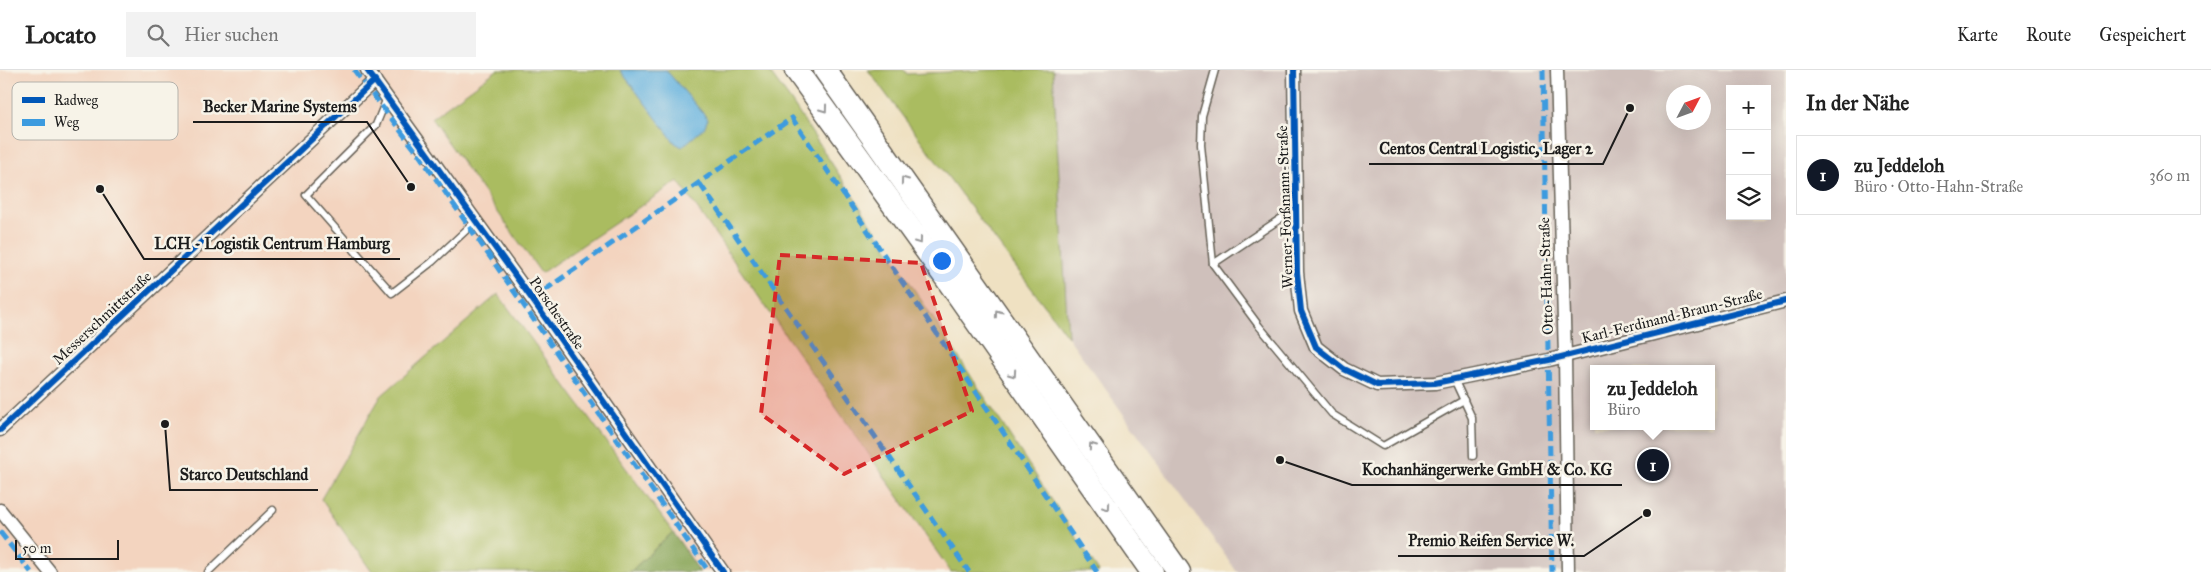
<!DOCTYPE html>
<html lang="de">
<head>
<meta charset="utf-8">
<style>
	:root { --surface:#fff; --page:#f2f2f2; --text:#222; --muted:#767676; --line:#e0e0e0; --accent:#111827 }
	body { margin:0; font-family:"IM FELL Great Primer",serif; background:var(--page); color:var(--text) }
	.controls { position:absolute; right:15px; top:15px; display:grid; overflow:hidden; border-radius:0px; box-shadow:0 5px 20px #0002 }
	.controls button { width:45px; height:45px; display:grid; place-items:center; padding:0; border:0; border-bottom:1px solid var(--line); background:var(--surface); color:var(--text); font:25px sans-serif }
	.compass { position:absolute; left:1666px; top:15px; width:45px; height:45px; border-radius:50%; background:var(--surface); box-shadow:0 5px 20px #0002; rotate:49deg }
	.scale { position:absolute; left:15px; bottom:12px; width:104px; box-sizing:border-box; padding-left:5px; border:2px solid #1c1c1c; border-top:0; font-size:14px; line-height:18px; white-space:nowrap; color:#1c1c1c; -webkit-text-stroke:4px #f7f3e8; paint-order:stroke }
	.you { position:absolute; left:941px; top:190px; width:18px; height:18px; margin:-12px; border:4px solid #fff; border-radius:50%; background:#1a73e8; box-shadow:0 0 0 8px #1a73e833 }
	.badge { display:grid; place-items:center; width:32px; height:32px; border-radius:50%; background:var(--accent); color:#fff; font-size:16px; font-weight:700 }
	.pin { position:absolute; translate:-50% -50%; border:2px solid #fff; box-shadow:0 1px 5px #0006 }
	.popup { position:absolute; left:1590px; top:295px; width:125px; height:65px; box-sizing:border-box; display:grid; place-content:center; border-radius:0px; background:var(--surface); filter:drop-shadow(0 1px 4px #0005); font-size:16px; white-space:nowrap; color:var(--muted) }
	.popup b { font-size:19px; color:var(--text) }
	.popup::after { content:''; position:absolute; left:50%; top:100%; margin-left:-10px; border:10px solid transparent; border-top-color:var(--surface) }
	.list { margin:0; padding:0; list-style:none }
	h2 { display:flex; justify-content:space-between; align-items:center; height:65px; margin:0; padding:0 20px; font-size:21px }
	h2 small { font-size:16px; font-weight:400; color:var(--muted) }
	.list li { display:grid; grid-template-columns:32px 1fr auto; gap:15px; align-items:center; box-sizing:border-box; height:80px; margin:0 10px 10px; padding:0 10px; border:1px solid var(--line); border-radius:0px }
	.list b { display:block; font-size:19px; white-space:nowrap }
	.list p { margin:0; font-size:16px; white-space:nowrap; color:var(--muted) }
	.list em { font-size:16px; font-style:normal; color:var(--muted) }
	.icon { flex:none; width:28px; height:28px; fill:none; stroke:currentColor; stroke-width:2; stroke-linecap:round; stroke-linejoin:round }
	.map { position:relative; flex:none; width:1786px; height:502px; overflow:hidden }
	header { display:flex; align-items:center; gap:30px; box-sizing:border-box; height:70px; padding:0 25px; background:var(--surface); border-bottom:1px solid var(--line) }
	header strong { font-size:24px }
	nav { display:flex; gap:28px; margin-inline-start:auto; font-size:18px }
	.search { width:350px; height:45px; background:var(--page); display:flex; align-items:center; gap:12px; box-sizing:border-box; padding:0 18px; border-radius:0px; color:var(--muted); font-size:19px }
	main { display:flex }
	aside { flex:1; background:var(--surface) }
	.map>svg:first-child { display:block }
	.built { fill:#f3d4bf }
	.industrial { fill:#cfc0bb; fill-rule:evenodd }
	.green { fill:#aabc60; stroke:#636c3e }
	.forest { fill:#87a456; stroke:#526039 }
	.water { fill:#66b3df; stroke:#41687e }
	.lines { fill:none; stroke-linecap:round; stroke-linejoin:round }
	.service-casing { stroke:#666156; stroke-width:9 }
	.minor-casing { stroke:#666156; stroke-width:15 }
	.motorway-casing { stroke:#666156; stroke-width:25 }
	.service { stroke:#fff; stroke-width:6 }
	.minor { stroke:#fff; stroke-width:12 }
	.motorway { stroke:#fff; stroke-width:22 }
	.quiet { stroke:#3c9bdf; stroke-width:5; stroke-dasharray:10 5; stroke-linecap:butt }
	.cycleway-casing { stroke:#f7f3e8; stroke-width:9 }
	.cycleway { stroke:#0057b8; stroke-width:6 }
	.oneway { stroke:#999 }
	.marked { fill:#d62828; fill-opacity:0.2; stroke:#d62828; stroke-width:4; stroke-dasharray:10 6; stroke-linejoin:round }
	.labels { text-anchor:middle; stroke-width:5; stroke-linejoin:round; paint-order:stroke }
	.street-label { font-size:15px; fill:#1c1c1c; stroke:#f7f3e8 }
	.key { fill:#f7f3e8; stroke:#b5b2ab; stroke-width:1 }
	.key-label { font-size:14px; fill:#1c1c1c }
	.leader { fill:none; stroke:#1c1c1c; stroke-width:2 }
	.callout-dot { fill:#1c1c1c; stroke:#f7f3e8; stroke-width:2 }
	.callout-label { font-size:16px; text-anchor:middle; font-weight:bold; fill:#1c1c1c; stroke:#f7f3e8; stroke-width:5; stroke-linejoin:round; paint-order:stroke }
</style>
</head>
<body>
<header>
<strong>Locato</strong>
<div class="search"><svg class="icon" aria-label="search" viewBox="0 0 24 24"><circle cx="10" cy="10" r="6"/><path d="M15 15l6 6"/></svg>Hier suchen</div>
<nav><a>Karte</a><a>Route</a><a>Gespeichert</a></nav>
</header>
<main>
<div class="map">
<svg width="1786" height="502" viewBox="0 0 1786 502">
	<rect width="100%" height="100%" fill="#f7f3e8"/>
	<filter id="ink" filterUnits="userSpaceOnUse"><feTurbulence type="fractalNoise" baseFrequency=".02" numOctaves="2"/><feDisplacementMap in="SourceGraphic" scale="10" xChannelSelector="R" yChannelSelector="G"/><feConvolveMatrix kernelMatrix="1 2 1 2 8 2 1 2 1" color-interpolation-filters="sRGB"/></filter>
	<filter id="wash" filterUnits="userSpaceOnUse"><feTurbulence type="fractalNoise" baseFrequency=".0096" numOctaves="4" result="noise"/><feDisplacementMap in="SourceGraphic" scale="20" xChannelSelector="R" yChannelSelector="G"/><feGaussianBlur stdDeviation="1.12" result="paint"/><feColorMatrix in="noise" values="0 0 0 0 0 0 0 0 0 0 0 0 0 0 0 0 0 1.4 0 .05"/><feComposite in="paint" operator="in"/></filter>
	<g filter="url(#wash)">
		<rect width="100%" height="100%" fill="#efe1c2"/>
		<!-- built -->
		<polygon class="built" points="0,0 497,0 431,49 541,204 678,111 951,502 0,502"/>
		<!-- industrial -->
		<path class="industrial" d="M1053 0H1786V502H1237L1068 267ZM1730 19H1767V146H1730ZM1674 22H1704V52H1674ZM1594 299H1712V356H1594Z"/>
		<!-- green -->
		<g class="green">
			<polygon points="497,0 768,0 791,31 1099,502 951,502 678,111 541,203 431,48"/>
			<polygon points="868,0 904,0 907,4 991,0 1053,0 1068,267"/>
			<polygon points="498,224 673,462 630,502 372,502 321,429 381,326"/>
		</g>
		<!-- forest -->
		<polygon class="forest" points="673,462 700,502 630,502"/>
		<!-- water -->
		<polygon class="water" points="620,0 666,0 708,49 704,58 682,77 675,73"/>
	</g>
	<g filter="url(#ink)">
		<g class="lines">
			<!-- service casing -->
			<g class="service-casing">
				<g id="service">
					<polyline points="387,28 376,55 306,125 392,223 432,192 476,151"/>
					<polyline points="1295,139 1213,194 1259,256 1332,344 1383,376 1464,330"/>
					<polyline points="1213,194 1201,75 1202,46 1215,0"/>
					<polyline points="1454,309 1472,348 1473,386"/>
					<polyline points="208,502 273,440"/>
				</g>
			</g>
			<!-- minor casing -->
			<g class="minor-casing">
				<g id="minor">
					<polyline points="367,0 532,229 723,502"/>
					<polyline points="1294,0 1297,202 1301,241 1316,277 1344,299 1377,315 1435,313 1549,290 1786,231"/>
					<polyline points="1557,0 1565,286 1568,502"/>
					<polyline points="0,360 375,10"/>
					<polyline points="0,440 50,502"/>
				</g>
			</g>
			<!-- motorway casing -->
			<g class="motorway-casing">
				<g id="motorway">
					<polyline points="796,0 946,208 1152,502"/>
					<polyline points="825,0 1179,502"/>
				</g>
			</g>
			<!-- service -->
			<use href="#service" class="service"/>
			<!-- minor -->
			<use href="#minor" class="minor"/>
			<!-- motorway -->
			<use href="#motorway" class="motorway"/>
			<!-- quiet -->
			<g class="quiet">
				<polyline points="354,0 420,86 709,502"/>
				<polyline points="1543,0 1552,502"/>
				<polyline points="700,114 969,502"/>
				<polyline points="532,229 792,48 1097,502"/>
				<polyline points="0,462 31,502"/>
			</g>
			<!-- cycleway casing -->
			<g class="cycleway-casing">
				<g id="cycleway">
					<polyline points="367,0 532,229 723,502"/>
					<polyline points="1294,0 1297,202 1301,241 1316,277 1344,299 1377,315 1435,313 1549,290 1786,231"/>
					<polyline points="0,360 375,10"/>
				</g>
			</g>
			<!-- cycleway -->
			<use href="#cycleway" class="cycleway"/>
		</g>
		<!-- one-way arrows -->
		<defs><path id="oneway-chevron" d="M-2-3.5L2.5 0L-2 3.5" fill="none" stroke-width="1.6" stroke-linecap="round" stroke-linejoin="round" transform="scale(1.25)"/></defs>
		<g class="oneway">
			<use href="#oneway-chevron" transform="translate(824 39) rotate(54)"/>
			<use href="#oneway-chevron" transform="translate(904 110) rotate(-126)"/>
			<use href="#oneway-chevron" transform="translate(919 171) rotate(54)"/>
			<use href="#oneway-chevron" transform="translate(998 243) rotate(-125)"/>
			<use href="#oneway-chevron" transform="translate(1013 304) rotate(55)"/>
			<use href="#oneway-chevron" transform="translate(1092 376) rotate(-125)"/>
			<use href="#oneway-chevron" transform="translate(1107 437) rotate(55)"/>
		</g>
	</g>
	<!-- marked area -->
	<path class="marked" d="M780 185 921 193 972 341 844 404 761 344Z"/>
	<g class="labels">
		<!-- street labels -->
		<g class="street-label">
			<text transform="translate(1285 137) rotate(-92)" y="5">Werner-Forßmann-Straße</text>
			<text transform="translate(1546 206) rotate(-92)" y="5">Otto-Hahn-Straße</text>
			<text transform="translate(557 243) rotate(55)" y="5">Porschestraße</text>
			<text transform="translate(1672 246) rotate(-14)" y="5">Karl-Ferdinand-Braun-Straße</text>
			<text transform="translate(102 248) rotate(-43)" y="5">Messerschmittstraße</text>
		</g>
	</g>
	<!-- legend -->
	<rect x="12" y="12" width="166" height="58" rx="8" class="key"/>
	<rect x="22" y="27" width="23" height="6" fill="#0057b8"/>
	<rect x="22" y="49" width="23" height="7" fill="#3c9bdf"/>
	<g class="key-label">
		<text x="54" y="35">Radweg</text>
		<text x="54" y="57">Weg</text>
	</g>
	<!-- callouts -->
	<path class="leader" d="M411 117L367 52H193M1630 38L1603 94H1369M100 119L144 189H400M1280 390L1352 415H1622M165 354L170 420H318M1647 443L1584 486H1398"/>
	<g class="callout-dot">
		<circle cx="411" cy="117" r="5"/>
		<circle cx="1630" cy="38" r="5"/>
		<circle cx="100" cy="119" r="5"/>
		<circle cx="1280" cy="390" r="5"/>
		<circle cx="165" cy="354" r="5"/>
		<circle cx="1647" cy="443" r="5"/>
	</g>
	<g class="callout-label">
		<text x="280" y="42">Becker Marine Systems</text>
		<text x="1486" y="84">Centos Central Logistic, Lager 2</text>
		<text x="272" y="179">LCH - Logistik Centrum Hamburg</text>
		<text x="1487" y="405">Kochanhängerwerke GmbH &amp; Co. KG</text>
		<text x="244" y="410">Starco Deutschland</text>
		<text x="1491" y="476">Premio Reifen Service W.</text>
	</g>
</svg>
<div class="controls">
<button>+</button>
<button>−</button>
<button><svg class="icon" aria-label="layers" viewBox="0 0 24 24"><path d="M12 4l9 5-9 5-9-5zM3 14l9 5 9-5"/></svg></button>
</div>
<svg class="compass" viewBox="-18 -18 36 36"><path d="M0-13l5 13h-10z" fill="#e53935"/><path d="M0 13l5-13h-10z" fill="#767676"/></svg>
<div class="scale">50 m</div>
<div class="you"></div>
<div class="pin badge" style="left:1653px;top:395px">1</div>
<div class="popup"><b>zu Jeddeloh</b>Büro</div>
</div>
<aside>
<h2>In der Nähe<small></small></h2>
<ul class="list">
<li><span class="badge">1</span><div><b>zu Jeddeloh</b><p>Büro · Otto-Hahn-Straße</p></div><em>360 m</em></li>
</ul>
</aside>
</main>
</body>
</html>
